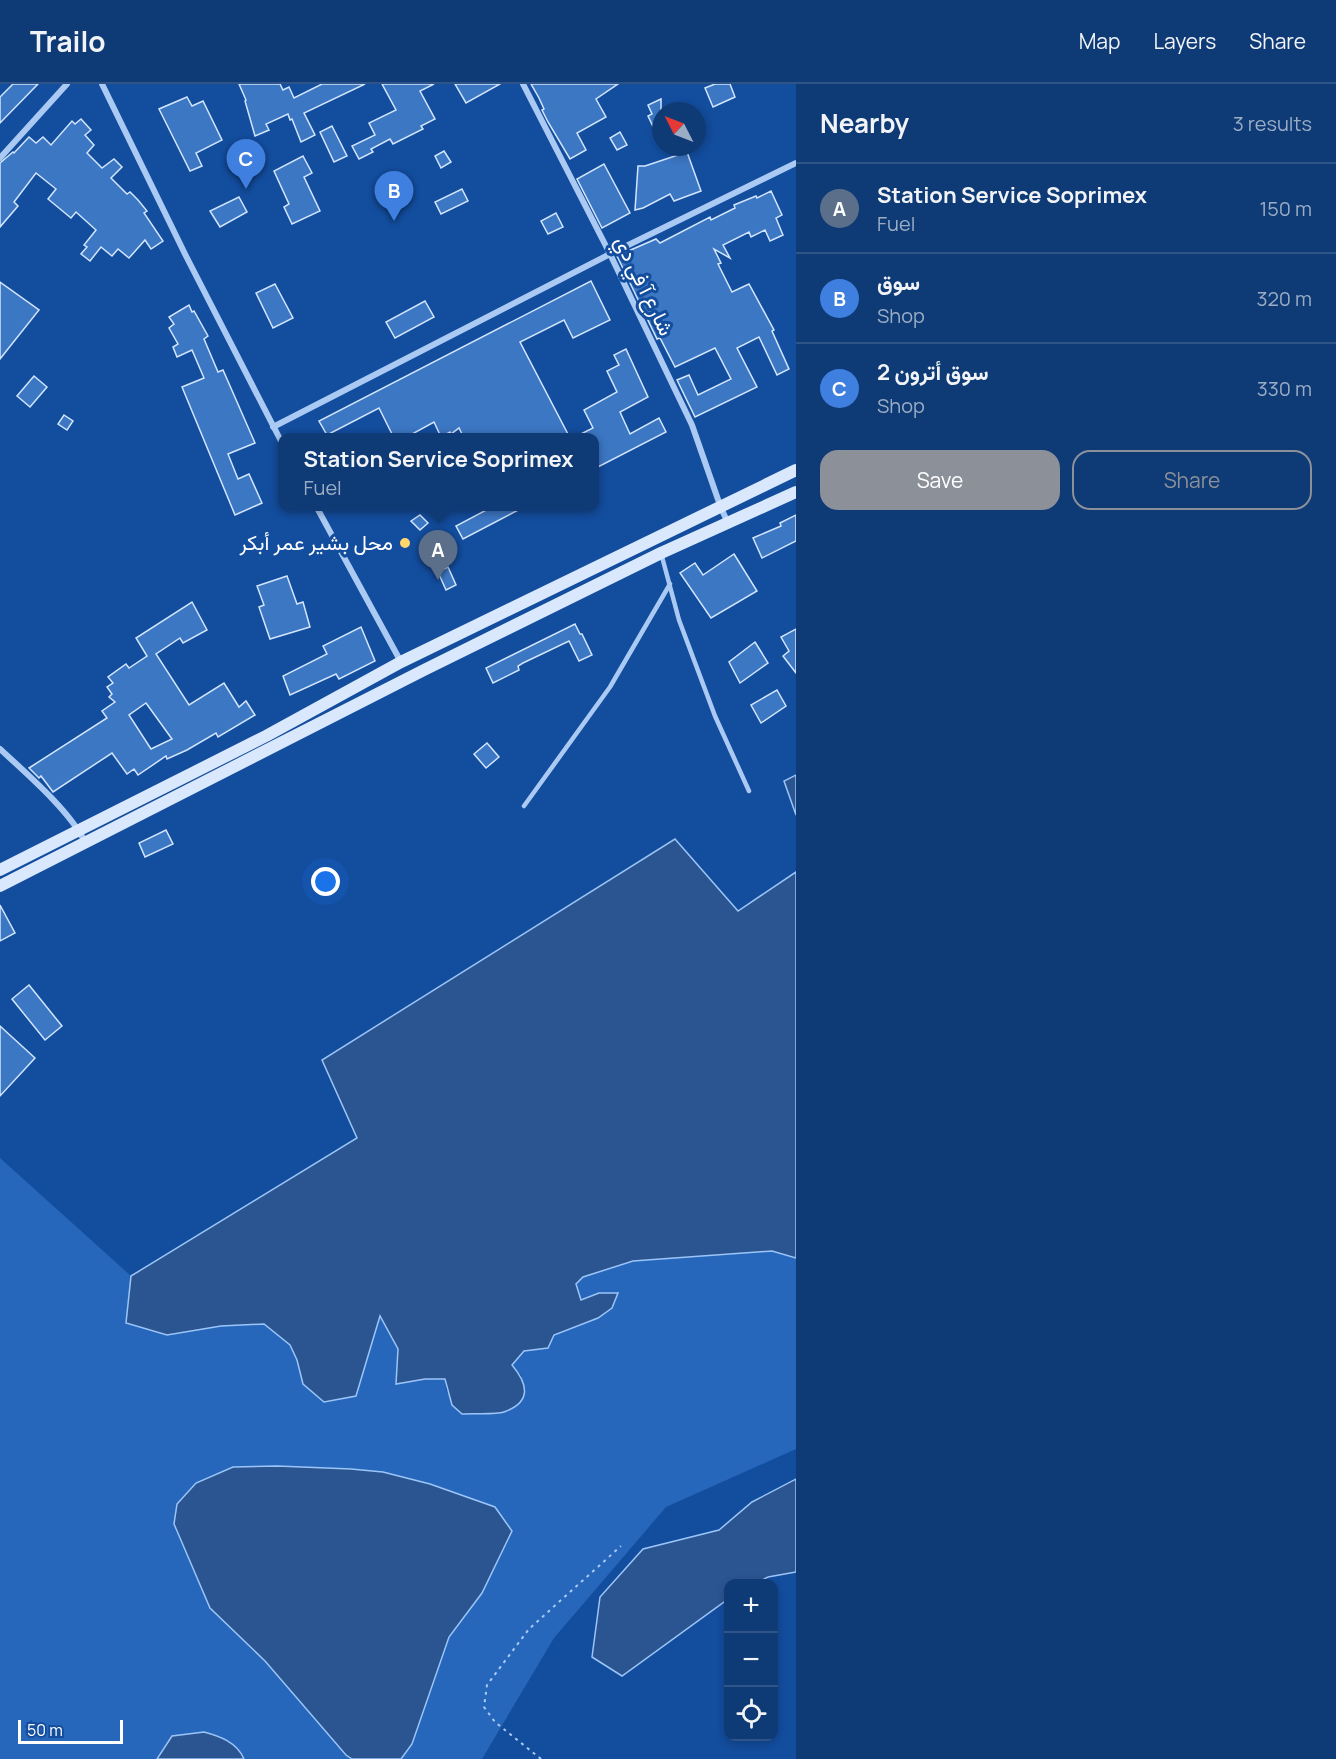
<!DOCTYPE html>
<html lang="en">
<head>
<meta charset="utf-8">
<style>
	:root { --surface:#0e3a76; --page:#17417b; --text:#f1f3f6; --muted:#9badc5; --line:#2e5488; --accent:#8c9099 }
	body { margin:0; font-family:Manrope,Vazirmatn,sans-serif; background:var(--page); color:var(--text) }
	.controls { position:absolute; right:18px; bottom:18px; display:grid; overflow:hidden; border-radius:12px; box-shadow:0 3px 9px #0003 }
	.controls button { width:54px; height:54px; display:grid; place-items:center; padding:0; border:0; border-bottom:2px solid var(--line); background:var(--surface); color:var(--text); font:30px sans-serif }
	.compass { position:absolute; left:652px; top:18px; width:54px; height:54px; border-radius:50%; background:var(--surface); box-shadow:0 3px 9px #0003; rotate:312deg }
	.scale { position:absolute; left:18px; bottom:15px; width:105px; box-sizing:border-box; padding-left:6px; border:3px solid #fff; border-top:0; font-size:16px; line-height:21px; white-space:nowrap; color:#fff; -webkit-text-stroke:4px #134d9e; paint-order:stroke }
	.you { position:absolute; left:326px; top:798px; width:21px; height:21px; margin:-15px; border:4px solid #fff; border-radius:50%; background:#1a73e8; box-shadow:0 0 0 9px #1a73e833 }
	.badge { display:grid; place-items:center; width:39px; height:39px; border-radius:50%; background:var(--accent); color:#fff; font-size:20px; font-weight:700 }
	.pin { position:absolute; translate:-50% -50px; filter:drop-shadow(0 2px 3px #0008) }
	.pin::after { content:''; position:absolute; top:32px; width:21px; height:18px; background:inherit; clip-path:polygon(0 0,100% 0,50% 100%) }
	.popup { position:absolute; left:278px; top:349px; width:321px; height:78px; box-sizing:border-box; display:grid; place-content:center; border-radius:12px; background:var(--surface); filter:drop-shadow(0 2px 4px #0005); font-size:20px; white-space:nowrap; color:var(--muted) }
	.popup b { font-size:22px; color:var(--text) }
	.popup::after { content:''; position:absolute; left:50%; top:100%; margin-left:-12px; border:12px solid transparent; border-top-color:var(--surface) }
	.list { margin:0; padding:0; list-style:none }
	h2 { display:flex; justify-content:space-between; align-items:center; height:78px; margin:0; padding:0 24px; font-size:26px }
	h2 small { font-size:20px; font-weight:400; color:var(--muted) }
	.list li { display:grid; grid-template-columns:39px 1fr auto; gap:18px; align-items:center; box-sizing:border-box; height:90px; padding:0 24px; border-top:2px solid var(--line) }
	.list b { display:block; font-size:22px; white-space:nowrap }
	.list p { margin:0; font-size:20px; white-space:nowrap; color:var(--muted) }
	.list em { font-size:20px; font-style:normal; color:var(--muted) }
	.actions { display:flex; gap:12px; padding:18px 24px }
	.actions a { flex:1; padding:14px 0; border:2px solid var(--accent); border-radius:18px; text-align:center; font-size:21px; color:var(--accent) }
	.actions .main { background:var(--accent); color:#fff }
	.icon { flex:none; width:33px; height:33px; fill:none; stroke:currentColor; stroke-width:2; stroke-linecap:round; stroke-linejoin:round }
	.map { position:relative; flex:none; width:796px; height:1675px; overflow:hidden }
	header { display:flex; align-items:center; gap:36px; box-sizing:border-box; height:84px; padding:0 30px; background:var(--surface); border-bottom:2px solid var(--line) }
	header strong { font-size:28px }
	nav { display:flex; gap:33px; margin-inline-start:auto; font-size:21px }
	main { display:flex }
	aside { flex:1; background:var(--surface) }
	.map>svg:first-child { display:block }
	.green { fill:#2667bc }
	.water { fill:#2b5591; stroke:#9cc5f7; stroke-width:1.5 }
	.building { fill:#3c77c4; stroke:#d2e5fd; stroke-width:1.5; fill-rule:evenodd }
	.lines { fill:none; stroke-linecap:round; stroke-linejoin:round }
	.path { stroke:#aacaf4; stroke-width:2; stroke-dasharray:3 4.5; stroke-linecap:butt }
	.lane { stroke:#aacaf4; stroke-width:4.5 }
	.street { stroke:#aacaf4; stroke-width:6 }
	.secondary { stroke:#dae8fd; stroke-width:12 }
	.poi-dot { fill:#ffd76d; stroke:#134d9e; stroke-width:2 }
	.labels { text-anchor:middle; stroke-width:6; stroke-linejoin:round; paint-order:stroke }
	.street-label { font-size:21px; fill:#fff; stroke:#134d9e }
	.poi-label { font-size:21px; fill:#fff; stroke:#134d9e; text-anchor:end }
</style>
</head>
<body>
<header>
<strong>Trailo</strong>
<nav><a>Map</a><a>Layers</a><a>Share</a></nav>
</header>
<main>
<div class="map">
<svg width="796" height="1675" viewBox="0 0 796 1675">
	<rect width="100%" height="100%" fill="#134d9e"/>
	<!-- green -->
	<polygon class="green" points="0,1074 131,1192 127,1239 167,1251 221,1242 264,1240 290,1261 297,1276 303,1300 356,1312 380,1232 398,1265 396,1300 425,1295 445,1295 446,1306 462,1330 480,1329 522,1292 512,1281 524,1267 548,1264 554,1251 598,1234 599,1209 581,1216 576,1199 583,1193 633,1177 772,1167 796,1174 796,1365 666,1423 554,1554 482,1675 0,1675"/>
	<!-- water -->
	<g class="water">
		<polygon points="796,691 796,731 784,697"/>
		<path d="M675 755 738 827 796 788V1174L772 1167 633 1177 583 1193 576 1200 581 1216 599 1209H618L612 1224 598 1234 554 1251 548 1264 524 1267 512 1281C528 1300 532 1318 504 1328 495 1331 473 1329 462 1330L452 1321 445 1295H425L396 1300 398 1265 380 1232 356 1312 324 1318 303 1300 297 1276 290 1261 264 1240 221 1242 167 1251 126 1239 131 1192 357 1054 322 976Z"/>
		<polygon points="277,1382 351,1385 383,1388 430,1400 495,1423 512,1447 482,1509 449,1553 412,1660 401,1675 352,1675 346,1671 265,1577 210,1524 174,1440 177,1420 196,1399 233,1383"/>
		<polygon points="796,1395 796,1488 768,1493 756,1499 728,1500 728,1515 622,1592 592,1573 600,1513 643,1465 719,1446 752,1418"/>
		<path d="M204 1648C219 1652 237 1658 244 1675H157L172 1652Z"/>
	</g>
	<!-- building -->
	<g class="building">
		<polygon points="13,0 38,0 0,39 0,13"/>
		<polygon points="239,0 280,0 283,6 289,3 294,14 322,0 365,0 304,29 315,51 301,58 292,35 290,36 288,30 266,40 269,46 255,52 245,17 246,16"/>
		<polygon points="382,0 434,0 420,7 435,35 421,42 423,45 393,60 390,55 371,65 373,68 359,75 352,62 375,51 369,39 396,26"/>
		<polygon points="455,0 500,0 466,19"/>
		<polygon points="531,0 618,0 596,15 606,33 577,49 586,66 570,75 548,38 542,26 544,25 539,14"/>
		<polygon points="715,0 730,0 735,13 713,23 705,4"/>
		<polygon points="187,13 192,22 203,17 222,56 196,69 202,82 190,87 159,25"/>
		<polygon points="661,15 661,59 648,32 652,30 648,21"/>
		<polygon points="81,35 91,46 85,51 94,61 87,69 102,84 114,75 122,83 111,94 127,110 130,108 138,116 147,127 144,129 163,157 151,165 145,156 129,174 118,165 112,172 101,163 90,177 81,170 87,163 84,161 96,146 76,128 71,134 48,115 56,105 36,89 14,118 18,122 0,143 0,79 13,68 14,69 29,53 36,59 43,53 51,61 72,37 75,40"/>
		<polygon points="332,42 347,72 334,78 320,48"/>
		<polygon points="620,48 627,61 617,66 610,54"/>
		<polygon points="444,67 451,78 441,84 435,72"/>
		<polygon points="687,68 701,107 674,117 670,110 643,124 635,126 638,82 645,82"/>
		<polygon points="303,72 312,89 304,93 320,127 292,140 284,123 289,120 274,87"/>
		<polygon points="604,80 630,129 602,144 577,95"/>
		<polygon points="462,105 468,117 441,130 435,118"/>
		<polygon points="771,107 782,131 776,134 783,151 770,157 765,146 751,153 749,148 723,161 730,174 714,165 721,179 718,180 732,208 749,200 774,246 772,247 789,285 777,291 759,253 737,264 757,303 695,333 677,296 689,291 698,311 731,295 715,264 675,283 660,254 657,255 617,172 656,155 660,159 710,133 711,136 735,124 734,121 756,112 757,114"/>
		<polygon points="239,113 247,128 220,143 210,127"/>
		<polygon points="556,129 563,143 548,150 541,137"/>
		<polygon points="591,197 610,236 573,254 564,236 520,258 570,354 464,354 459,344 451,350 450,348 441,353 434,338 405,354 394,354 379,324 327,351 319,337"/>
		<polygon points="0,198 39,226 0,275"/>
		<polygon points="275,200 293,234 273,244 256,209"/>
		<polygon points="425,217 434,233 395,254 386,238"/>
		<polygon points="189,221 192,228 194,227 208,252 204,255 218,288 223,286 255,359 228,370 238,395 249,390 262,419 235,431 182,303 204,294 192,266 177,273 173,263 178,260 169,244 174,240 169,233"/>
		<polygon points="626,265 648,313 620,328 630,350 659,334 666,348 594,385 594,354 573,354 593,344 584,326 617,308 607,287 619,281 614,271"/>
		<polygon points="34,292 47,303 30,323 17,312"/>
		<polygon points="64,331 73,337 67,346 58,340"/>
		<polygon points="492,423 524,423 463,455 456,442"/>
		<polygon points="420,431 428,439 420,446 411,437"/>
		<polygon points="796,431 796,457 762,474 753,454 781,442 780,439"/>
		<polygon points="734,470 757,507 711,534 680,489 695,479 703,491"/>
		<polygon points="448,483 456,501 446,506 438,488"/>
		<polygon points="287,492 297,520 303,518 310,543 270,555 259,523 264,521 257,502"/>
		<path d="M192 518 207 546 183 559 180 554 156 570 189 621 224 599 239 623 246 617 255 631 218 653 216 649 187 666 167 675 166 672 138 691 134 685 127 690 112 669 53 708 41 692 39 694 29 684 107 634 102 627 115 618 109 613 112 610 107 603 113 599 108 593 126 580 129 584 147 572 136 554ZM146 619 172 655 151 665 129 631Z"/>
		<polygon points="575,540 580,550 582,550 592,571 579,577 569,557 523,579 518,582 519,586 493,599 486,584"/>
		<polygon points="361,543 375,577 339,595 336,590 290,611 283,592 327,570 323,562"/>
		<polygon points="796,545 796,589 783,572 789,567 781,553"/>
		<polygon points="755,558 768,579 740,599 729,578"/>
		<polygon points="777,606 786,622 761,639 751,621"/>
		<polygon points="487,659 499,673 486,684 474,670"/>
		<polygon points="166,746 173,760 145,773 139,759"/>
		<polygon points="0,821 15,849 0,857"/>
		<polygon points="29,901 62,942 45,956 12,915"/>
		<polygon points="0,942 35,974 0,1012"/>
	</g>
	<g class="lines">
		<!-- path -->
		<polyline class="path" points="541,1675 495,1638 484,1623 487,1601 529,1545 621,1462"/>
		<!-- lane -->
		<g class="lane">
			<polyline points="661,469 679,536 715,632 749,707"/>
			<polyline points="524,722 610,603 670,500"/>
		</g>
		<!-- street -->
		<g class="street">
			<polyline points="102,0 186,172 282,359"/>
			<polyline points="523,0 610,170 692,341 721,424 728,439"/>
			<polyline points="0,74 67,0"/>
			<polyline points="273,343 610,170 796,79"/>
			<polyline points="316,422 401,578"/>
			<path d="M0 665C26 689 70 727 85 758"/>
		</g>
		<!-- secondary -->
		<g class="secondary">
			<polyline points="0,786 266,652 401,578 796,386"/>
			<polyline points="0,802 424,586 661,469 796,408"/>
		</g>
	</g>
	<!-- markers -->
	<circle class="poi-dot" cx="405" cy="459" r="6"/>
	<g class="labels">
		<!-- street labels -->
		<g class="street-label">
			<text transform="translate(644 202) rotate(64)" y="7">شارع آ في دي</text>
		</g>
		<!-- poi labels -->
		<g class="poi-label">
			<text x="393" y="466">محل بشير عمر أبكر</text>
		</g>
	</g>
</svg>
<div class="controls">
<button>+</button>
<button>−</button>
<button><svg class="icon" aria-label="locate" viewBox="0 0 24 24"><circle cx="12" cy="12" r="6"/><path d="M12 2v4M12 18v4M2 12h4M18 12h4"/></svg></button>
</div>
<svg class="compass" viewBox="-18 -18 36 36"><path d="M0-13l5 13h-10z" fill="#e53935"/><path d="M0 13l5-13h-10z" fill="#9badc5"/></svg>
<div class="scale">50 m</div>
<div class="you"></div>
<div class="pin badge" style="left:438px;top:496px;background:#5c6f8a">A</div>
<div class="popup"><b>Station Service Soprimex</b>Fuel</div>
<div class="pin badge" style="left:394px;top:137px;background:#3f7fe0">B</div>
<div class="pin badge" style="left:246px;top:105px;background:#3f7fe0">C</div>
</div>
<aside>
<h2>Nearby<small>3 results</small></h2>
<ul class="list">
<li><span class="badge" style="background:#5c6f8a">A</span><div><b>Station Service Soprimex</b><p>Fuel</p></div><em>150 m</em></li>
<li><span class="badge" style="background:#3f7fe0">B</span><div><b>سوق</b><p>Shop</p></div><em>320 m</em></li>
<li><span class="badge" style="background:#3f7fe0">C</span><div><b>سوق أترون 2</b><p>Shop</p></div><em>330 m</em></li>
</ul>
<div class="actions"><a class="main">Save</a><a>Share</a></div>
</aside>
</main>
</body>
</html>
